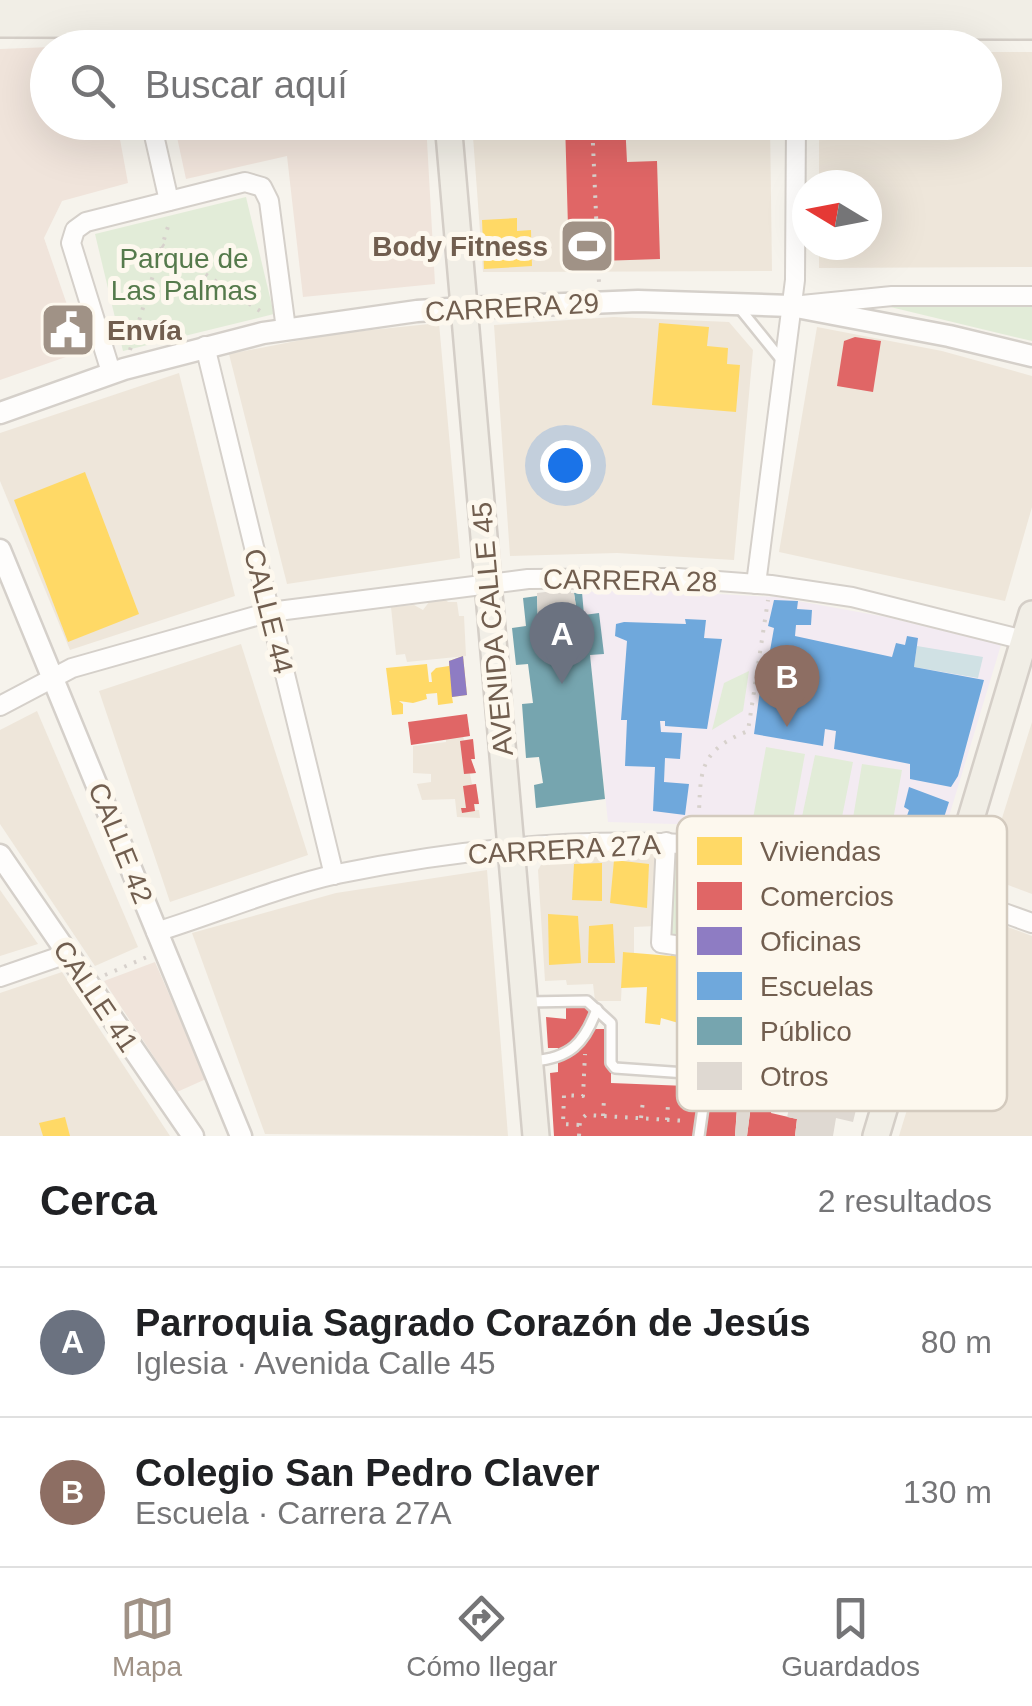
<!DOCTYPE html>
<html lang="es">
<head>
<meta charset="utf-8">
<style>
	:root { --surface:#fff; --page:#f6f6f6; --text:#202124; --muted:#757577; --line:#e0e0e0; --accent:#a09286 }
	body { margin:0; font-family:Arial,sans-serif; background:var(--page); color:var(--text) }
	.compass { position:absolute; left:792px; top:170px; width:90px; height:90px; border-radius:50%; background:var(--surface); box-shadow:0 10px 40px #0002; rotate:280deg }
	.you { position:absolute; left:565px; top:465px; width:35px; height:35px; margin:-25px; border:8px solid #fff; border-radius:50%; background:#1a73e8; box-shadow:0 0 0 15px #1a73e833 }
	.badge { display:grid; place-items:center; width:65px; height:65px; border-radius:50%; background:var(--accent); color:#fff; font-size:32px; font-weight:700 }
	.pin { position:absolute; translate:-50% -82px; filter:drop-shadow(0 2px 5px #0008) }
	.pin::after { content:''; position:absolute; top:52px; width:35px; height:30px; background:inherit; clip-path:polygon(0 0,100% 0,50% 100%) }
	.list { margin:0; padding:0; list-style:none }
	h2 { display:flex; justify-content:space-between; align-items:center; height:130px; margin:0; padding:0 40px; font-size:42px }
	h2 small { font-size:32px; font-weight:400; color:var(--muted) }
	.list li { display:grid; grid-template-columns:65px 1fr auto; gap:30px; align-items:center; box-sizing:border-box; height:150px; padding:0 40px; border-top:2px solid var(--line) }
	.list b { display:block; font-size:38px; white-space:nowrap }
	.list p { margin:0; font-size:32px; white-space:nowrap; color:var(--muted) }
	.list em { font-size:32px; font-style:normal; color:var(--muted) }
	.icon { flex:none; width:55px; height:55px; fill:none; stroke:currentColor; stroke-width:2; stroke-linecap:round; stroke-linejoin:round }
	.map { position:relative; flex:none; width:1032px; height:1136px; overflow:hidden }
	.search { position:absolute; background:var(--surface); box-shadow:0 10px 40px #0002; left:30px; right:30px; top:30px; height:110px; display:flex; align-items:center; gap:25px; box-sizing:border-box; padding:0 35px; border-radius:55px; color:var(--muted); font-size:38px }
	.sheet { height:430px; background:var(--surface) }
	nav { display:flex; justify-content:space-around; align-items:center; box-sizing:border-box; height:140px; border-top:2px solid var(--line); background:var(--surface); font-size:28px; color:var(--muted) }
	nav a { display:grid; justify-items:center; gap:5px }
	nav .on { color:var(--accent) }
	.map>svg:first-child { display:block }
	.residential { fill:#eee6da }
	.commercial { fill:#f0e4db }
	.education { fill:#f3ebf2 }
	.green { fill:#e2ecd8 }
	.water { fill:#d0e1e4 }
	.homes { fill:#ffd966 }
	.shops { fill:#e06666 }
	.offices { fill:#8e7cc3 }
	.schools { fill:#6fa8dc }
	.public { fill:#76a5af }
	.building { fill:#dfd9d2 }
	.lines { fill:none; stroke-linecap:round; stroke-linejoin:round }
	.service-casing { stroke:#d5d0ca; stroke-width:14 }
	.minor-casing { stroke:#d5d0ca; stroke-width:22 }
	.tertiary-casing { stroke:#d5d0ca; stroke-width:25 }
	.primary-casing { stroke:#d4cec7; stroke-width:30 }
	.path { stroke:#d7d1cc; stroke-width:4; stroke-dasharray:2.5 8; stroke-linecap:butt }
	.service { stroke:#fefdfc; stroke-width:9 }
	.minor { stroke:#fefdfc; stroke-width:18 }
	.tertiary { stroke:#fefdfc; stroke-width:20 }
	.primary { stroke:#f1eee6; stroke-width:25 }
	.labels { text-anchor:middle; stroke-width:10; stroke-linejoin:round; paint-order:stroke }
	.poi-label { font-size:28px; font-weight:bold; fill:#715e4f; stroke:#fdf8ee; text-anchor:end }
	.park-label { font-size:28px; fill:#557a4c; stroke:#fdf8ee }
	.street-label { font-size:28px; fill:#715e4f; stroke:#fdf8ee }
	.key { fill:#fdf8ee; stroke:#d3cabe; stroke-width:2.5 }
	.key-label { font-size:28px; fill:#715e4f }
</style>
</head>
<body>
<div class="map">
<svg width="1032" height="1136" viewBox="0 0 1032 1136">
	<rect width="100%" height="100%" fill="#f6f3ec"/>
	<!-- residential -->
	<g class="residential">
		<polygon points="985,52 1032,52 1032,267 819,268 819,245 867,245 867,185 819,185 819,123 984,122"/>
		<polygon points="472,123 770,123 772,271 483,272"/>
		<polygon points="614,317 729,322 753,350 734,560 617,553 510,556 494,325"/>
		<polygon points="439,323 460,558 287,584 229,354 332,334"/>
		<polygon points="817,327 942,351 1032,376 1032,507 1005,601 779,552"/>
		<polygon points="179,373 235,596 70,650 0,481 0,433"/>
		<polygon points="441,596 448,602 457,602 459,616 464,616 466,656 407,662 405,654 396,655 391,607 414,605 423,610 432,598 437,600"/>
		<polygon points="241,644 308,855 170,902 99,691"/>
		<polygon points="37,711 138,947 95,966 0,824 0,730"/>
		<polygon points="1032,722 1032,894 984,876"/>
		<polygon points="463,736 464,740 473,739 475,759 471,760 476,773 470,774 472,784 476,784 479,804 475,805 475,810 479,810 480,818 457,817 455,799 422,800 417,784 431,782 431,774 413,773 413,746 446,742 446,738"/>
		<polygon points="661,850 656,926 634,927 634,953 623,952 621,1001 595,1001 593,984 567,985 566,980 545,981 538,870 545,858"/>
		<polygon points="487,870 508,1136 265,1134 192,933 336,893"/>
		<polygon points="0,890 38,944 0,956"/>
		<polygon points="967,912 1032,936 1032,1136 899,1136"/>
		<polygon points="62,972 170,1136 0,1136 0,993"/>
	</g>
	<!-- commercial -->
	<g class="commercial">
		<polygon points="103,45 48,48 48,122 117,123 128,183 62,201 44,238 83,351 0,380 0,49"/>
		<polygon points="174,123 426,123 435,284 303,297 287,156 186,179"/>
		<polygon points="155,962 206,1079 177,1092 104,981"/>
	</g>
	<!-- education -->
	<polygon class="education" points="641,590 776,597 886,617 1001,645 933,869 838,844 765,832 708,825 608,822 590,655 603,653 599,614 584,615 582,592"/>
	<!-- green -->
	<g class="green">
		<polygon points="246,197 274,314 123,351 95,234"/>
		<polygon points="882,305 1032,305 1032,341"/>
		<polygon points="749,671 743,711 712,730 724,683"/>
		<polygon points="766,747 805,754 791,830 752,824"/>
		<polygon points="815,755 853,762 838,837 799,831"/>
		<polygon points="862,764 902,770 888,848 849,842"/>
		<polygon points="671,848 800,866 784,958 664,939"/>
	</g>
	<!-- water -->
	<polygon class="water" points="917,646 983,657 978,678 914,667"/>
	<!-- homes -->
	<g class="homes">
		<rect x="726" y="122" width="38" height="14"/>
		<polygon points="517,218 517,231 531,230 532,266 484,269 482,220"/>
		<polygon points="659,323 709,327 707,346 728,348 727,364 740,365 736,412 652,405"/>
		<polygon points="85,472 139,614 68,642 14,500"/>
		<polygon points="463,656 467,695 452,697 453,703 438,705 437,693 426,694 427,699 413,703 399,701 403,704 403,714 392,715 386,668 427,664 429,682 432,682 431,673 436,668 449,666 449,661"/>
		<polygon points="614,860 649,864 647,908 610,903"/>
		<polygon points="602,863 602,901 572,900 574,864"/>
		<polygon points="548,914 578,916 581,963 549,965"/>
		<polygon points="613,924 615,963 588,963 589,926"/>
		<polygon points="672,950 684,952 684,959 697,961 695,987 687,986 684,1014 690,1015 689,1026 661,1018 660,1025 645,1023 647,987 621,988 623,952 671,956"/>
		<polygon points="65,1117 70,1136 43,1136 39,1123"/>
	</g>
	<!-- shops -->
	<g class="shops">
		<polygon points="565,122 625,122 627,162 657,161 660,259 569,262"/>
		<polygon points="855,337 881,341 873,392 837,386 844,341"/>
		<polygon points="467,714 470,736 411,745 408,722"/>
		<polygon points="473,739 475,759 471,759 476,773 464,774 460,741"/>
		<polygon points="476,784 479,804 474,804 475,811 462,813 461,808 466,808 463,786"/>
		<polygon points="566,1007 590,1007 590,1029 611,1029 611,1083 712,1087 712,1094 738,1092 735,1136 554,1136 550,1073 558,1072 558,1048 548,1048 546,1017 566,1019"/>
		<polygon points="754,1081 775,1084 771,1113 797,1119 795,1136 747,1136"/>
	</g>
	<!-- offices -->
	<polygon class="offices" points="463,656 467,695 452,697 449,661"/>
	<!-- schools -->
	<g class="schools">
		<polygon points="774,600 798,601 797,609 812,610 811,625 796,625 795,636 892,657 896,643 905,645 907,636 918,638 914,667 984,680 958,776 951,787 910,779 910,764 834,749 836,731 825,729 823,746 754,734 764,661 768,662 774,628 768,626"/>
		<polygon points="685,619 706,620 704,638 722,639 707,729 665,726 665,721 660,721 661,732 682,733 680,759 665,758 664,782 689,784 685,815 653,811 655,767 625,766 627,720 621,720 627,641 615,636 616,624 624,622 686,624"/>
		<polygon points="909,787 949,802 929,864 894,853 909,810 904,807"/>
	</g>
	<!-- public -->
	<polygon class="public" points="582,592 584,615 599,613 604,654 590,655 605,799 536,808 534,785 543,783 539,757 526,758 522,704 533,703 528,664 516,665 512,628 526,626 523,598 537,596 538,625 578,620 574,593"/>
	<!-- building -->
	<g class="building">
		<polygon points="570,589 571,593 574,593 578,620 538,625 537,593"/>
		<polygon points="741,1058 757,1059 747,1136 735,1136"/>
		<polygon points="800,1060 826,1065 825,1071 837,1073 836,1078 862,1085 853,1122 836,1118 833,1136 795,1136 797,1119 787,1117 789,1109 799,1111 801,1105 793,1098 795,1088 808,1091 808,1087 798,1085"/>
	</g>
	<g class="lines">
		<!-- service casing -->
		<g class="service-casing">
			<g id="service">
				<polyline points="737,305 784,363"/>
				<polyline points="527,1002 587,1001 611,1023 611,1063 615,1068 700,1074 705,1093 699,1136"/>
				<path d="M533 1061C570 1058 584 1044 597 1009"/>
			</g>
		</g>
		<!-- minor casing -->
		<g class="minor-casing">
			<g id="minor">
				<polyline points="128,24 133,48"/>
				<polyline points="795,26 795,48"/>
				<polyline points="151,122 169,201"/>
				<polyline points="802,305 892,296 1032,296"/>
				<polyline points="205,346 334,875"/>
				<polyline points="111,372 71,243 75,230 86,222 245,182 262,187 269,201 286,329"/>
				<polyline points="756,584 795,280 796,122"/>
				<polyline points="0,706 72,668 270,612 528,579 678,578 771,585 852,597 1032,642"/>
				<polyline points="666,842 661,943 787,962 804,857"/>
				<path d="M156 932C214 914 279 887 337 874 525 835 717 827 903 879 947 891 989 908 1032 923"/>
				<polyline points="0,977 67,954"/>
			</g>
		</g>
		<!-- tertiary casing -->
		<g class="tertiary-casing">
			<g id="tertiary">
				<polyline points="0,413 124,369 263,333 417,311 464,308 638,301 791,306 949,336 1032,356"/>
				<polyline points="0,550 241,1136"/>
				<polyline points="0,855 193,1136"/>
			</g>
		</g>
		<!-- primary casing -->
		<g class="primary-casing">
			<g id="primary">
				<polyline points="0,4 1032,3"/>
				<polyline points="0,24 1032,26"/>
				<polyline points="448,122 536,1136"/>
				<polyline points="876,1136 1032,614"/>
			</g>
		</g>
		<!-- path -->
		<g class="path">
			<polyline points="592,122 599,283"/>
			<polyline points="162,245 266,315"/>
			<polyline points="130,350 170,220"/>
			<path d="M698 829C702 776 693 753 748 731L768 600"/>
			<polyline points="682,881 719,913 729,917"/>
			<polyline points="727,894 732,864"/>
			<polyline points="734,901 786,871"/>
			<path d="M680 928 714 907C716 899 718 895 727 894L733 899 734 913"/>
			<path d="M717 937C727 907 752 910 778 918"/>
			<polyline points="105,975 147,957"/>
			<polyline points="603,1116 604,1099"/>
			<polyline points="641,1118 643,1101"/>
			<polyline points="667,1120 668,1104"/>
			<polyline points="579,1125 563,1124 564,1095 583,1096 585,1054"/>
			<polyline points="579,1136 580,1120 586,1115 687,1121"/>
		</g>
		<!-- service -->
		<use href="#service" class="service"/>
		<!-- minor -->
		<use href="#minor" class="minor"/>
		<!-- tertiary -->
		<use href="#tertiary" class="tertiary"/>
		<!-- primary -->
		<use href="#primary" class="primary"/>
	</g>
	<!-- icons -->
	<defs>
		<g id="stadium-square" transform="scale(2.875)"><rect x="-9" y="-9" width="18" height="18" rx="4" fill="#a09286" stroke="#fdf8ee"/><path d="M0-5a6.5 5 0 1 0 0 10a6.5 5 0 1 0 0-10ZM-3.5-1.8h7v3.6h-7Z" fill="#fff"/></g>
		<g id="civic-square" transform="scale(2.875)"><rect x="-9" y="-9" width="18" height="18" rx="4" fill="#a09286" stroke="#fdf8ee"/><path d="M-.6-6.5H3V-4.5H.6V-3L4-1V1h2V6H-6V1h2V-1L-.6-3ZM-1.2 2.5V6h2.4V2.5Z" fill="#fff"/></g>
	</defs>
	<g fill-rule="evenodd">
		<use href="#stadium-square" x="587" y="246"/>
		<use href="#civic-square" x="68" y="330"/>
	</g>
	<g class="labels">
		<!-- poi labels -->
		<g class="poi-label">
			<text x="548" y="256">Body Fitness</text>
			<text x="107" y="340" text-anchor="start">Envía</text>
		</g>
		<!-- park labels -->
		<g class="park-label">
			<text x="184" y="268">Parque de<tspan x="184" dy="32">Las Palmas</tspan></text>
		</g>
		<!-- street labels -->
		<g class="street-label">
			<text transform="translate(512 307) rotate(-3)" y="10">CARRERA 29</text>
			<text transform="translate(630 580) rotate(1)" y="10">CARRERA 28</text>
			<text transform="translate(269 611) rotate(76)" y="10">CALLE 44</text>
			<text transform="translate(492 629) rotate(-95)" y="10">AVENIDA CALLE 45</text>
			<text transform="translate(121 843) rotate(68)" y="10">CALLE 42</text>
			<text transform="translate(564 849) rotate(-3)" y="10">CARRERA 27A</text>
			<text transform="translate(96 996) rotate(56)" y="10">CALLE 41</text>
		</g>
	</g>
	<!-- legend -->
	<rect x="677" y="816" width="330" height="295" rx="15" class="key"/>
	<rect x="697" y="837" width="45" height="28" fill="#ffd966"/>
	<rect x="697" y="882" width="45" height="28" fill="#e06666"/>
	<rect x="697" y="927" width="45" height="28" fill="#8e7cc3"/>
	<rect x="697" y="972" width="45" height="28" fill="#6fa8dc"/>
	<rect x="697" y="1017" width="45" height="28" fill="#76a5af"/>
	<rect x="697" y="1062" width="45" height="28" fill="#dfd9d2"/>
	<g class="key-label">
		<text x="760" y="861">Viviendas</text>
		<text x="760" y="906">Comercios</text>
		<text x="760" y="951">Oficinas</text>
		<text x="760" y="996">Escuelas</text>
		<text x="760" y="1041">Público</text>
		<text x="760" y="1086">Otros</text>
	</g>
</svg>
<svg class="compass" viewBox="-18 -18 36 36"><path d="M0-13l5 13h-10z" fill="#e53935"/><path d="M0 13l5-13h-10z" fill="#757577"/></svg>
<div class="you"></div>
<div class="pin badge" style="left:562px;top:684px;background:#6b7280">A</div>
<div class="pin badge" style="left:787px;top:727px;background:#8d6e63">B</div>
<div class="search"><svg class="icon" aria-label="search" viewBox="0 0 24 24"><circle cx="10" cy="10" r="6"/><path d="M15 15l6 6"/></svg>Buscar aquí</div>
</div>
<section class="sheet">
<h2>Cerca<small>2 resultados</small></h2>
<ul class="list">
<li><span class="badge" style="background:#6b7280">A</span><div><b>Parroquia Sagrado Corazón de Jesús</b><p>Iglesia · Avenida Calle 45</p></div><em>80 m</em></li>
<li><span class="badge" style="background:#8d6e63">B</span><div><b>Colegio San Pedro Claver</b><p>Escuela · Carrera 27A</p></div><em>130 m</em></li>
</ul>
</section>
<nav>
<a class="on"><svg class="icon" aria-label="map" viewBox="0 0 24 24"><path d="M3 6l6-2 6 2 6-2v14l-6 2-6-2-6 2zM9 4v14M15 6v14"/></svg>Mapa</a>
<a><svg class="icon" aria-label="directions" viewBox="0 0 24 24"><path d="M12 3l9 9-9 9-9-9zM9 14v-3h6M13 9l2 2-2 2"/></svg>Cómo llegar</a>
<a><svg class="icon" aria-label="saved" viewBox="0 0 24 24"><path d="M7 4h10v16l-5-4-5 4z"/></svg>Guardados</a>
</nav>
</body>
</html>
